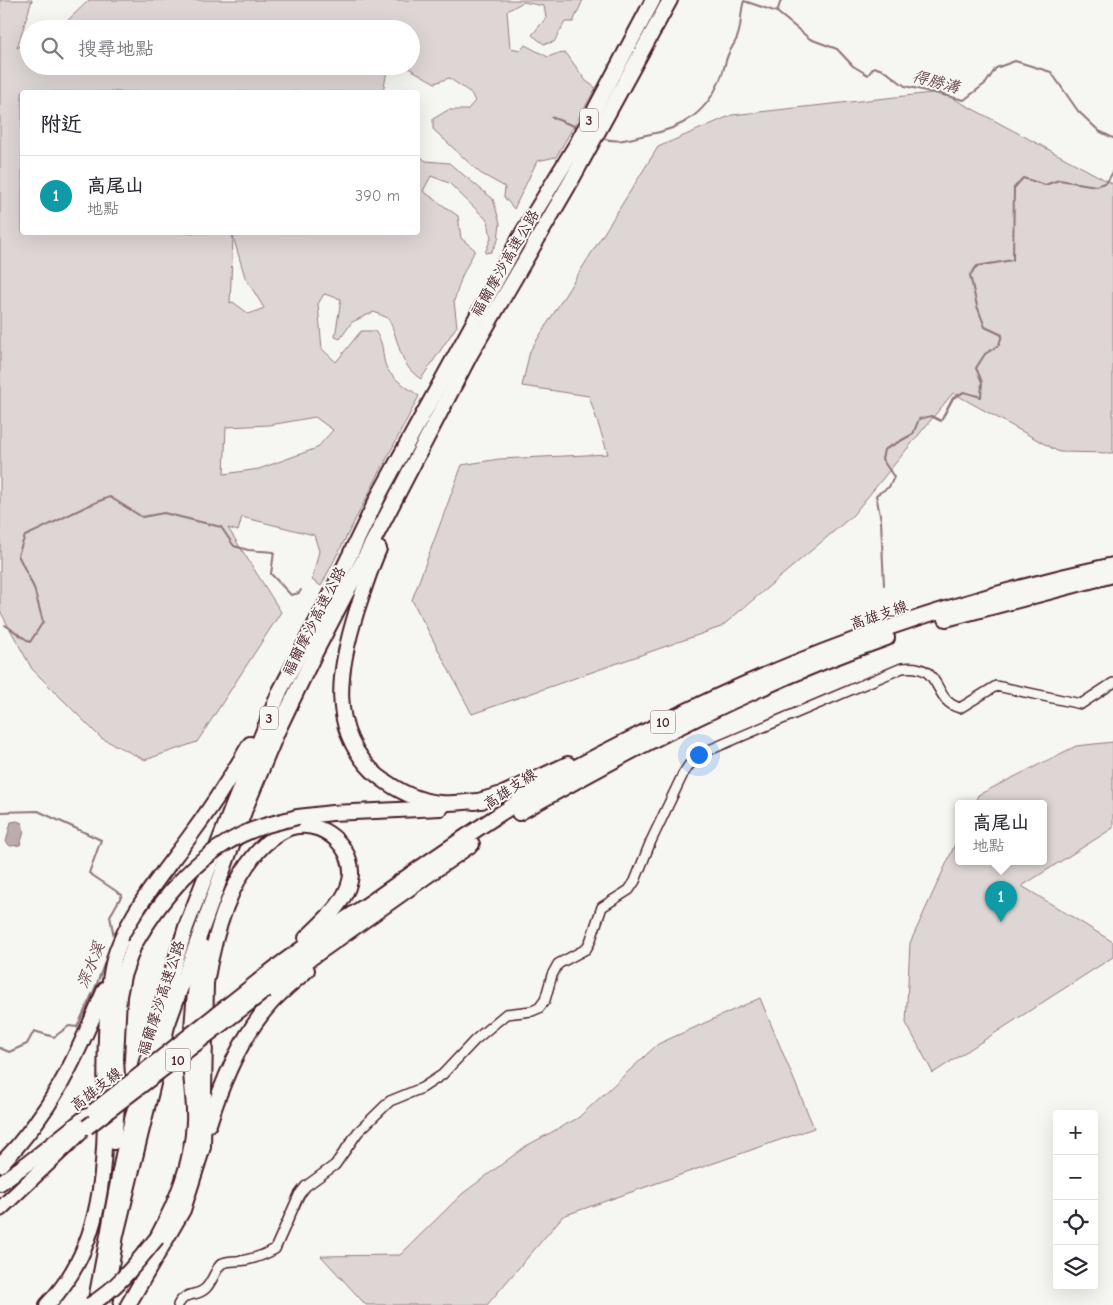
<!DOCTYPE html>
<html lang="zh-TW">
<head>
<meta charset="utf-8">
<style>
	:root { --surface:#fff; --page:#f2f2f3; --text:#2b2b33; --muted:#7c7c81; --line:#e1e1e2; --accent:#d1495b }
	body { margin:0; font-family:"Comic Neue","LXGW WenKai TC",sans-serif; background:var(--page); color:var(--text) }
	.controls { position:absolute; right:15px; bottom:15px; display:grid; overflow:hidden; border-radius:5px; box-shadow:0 5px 20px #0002 }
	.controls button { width:45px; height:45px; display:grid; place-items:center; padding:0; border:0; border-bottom:1px solid var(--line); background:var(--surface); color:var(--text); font:25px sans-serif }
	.you { position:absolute; left:698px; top:754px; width:18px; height:18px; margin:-12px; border:4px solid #fff; border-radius:50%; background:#1a73e8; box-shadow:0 0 0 8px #1a73e833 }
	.badge { display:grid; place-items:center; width:32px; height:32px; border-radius:50%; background:var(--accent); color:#fff; font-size:16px; font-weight:700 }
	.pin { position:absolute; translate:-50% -41px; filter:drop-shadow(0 1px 2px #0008) }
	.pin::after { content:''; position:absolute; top:26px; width:18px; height:15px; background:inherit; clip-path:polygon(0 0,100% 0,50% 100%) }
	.popup { position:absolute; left:955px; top:800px; width:92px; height:65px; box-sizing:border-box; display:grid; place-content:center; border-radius:5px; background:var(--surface); filter:drop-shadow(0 1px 4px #0005); font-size:16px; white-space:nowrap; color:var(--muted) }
	.popup b { font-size:19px; color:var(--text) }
	.popup::after { content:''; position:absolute; left:50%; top:100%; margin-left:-10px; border:10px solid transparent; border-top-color:var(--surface) }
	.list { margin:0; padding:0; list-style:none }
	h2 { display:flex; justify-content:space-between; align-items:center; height:65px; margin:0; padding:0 20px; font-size:21px }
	h2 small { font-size:16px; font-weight:400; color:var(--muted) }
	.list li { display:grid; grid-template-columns:32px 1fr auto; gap:15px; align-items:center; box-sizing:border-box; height:80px; padding:0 20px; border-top:1px solid var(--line) }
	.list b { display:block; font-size:19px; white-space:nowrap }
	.list p { margin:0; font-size:16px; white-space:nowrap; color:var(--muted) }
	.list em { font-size:16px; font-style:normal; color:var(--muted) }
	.icon { flex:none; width:28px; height:28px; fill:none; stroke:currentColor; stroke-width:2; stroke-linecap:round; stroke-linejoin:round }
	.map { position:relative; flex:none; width:1113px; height:1305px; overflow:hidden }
	.search { position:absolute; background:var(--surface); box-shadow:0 5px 20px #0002; left:20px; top:20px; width:400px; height:55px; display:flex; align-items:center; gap:12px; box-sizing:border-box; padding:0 18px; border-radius:28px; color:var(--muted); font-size:19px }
	.panel { position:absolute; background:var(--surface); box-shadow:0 5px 20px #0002; left:20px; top:90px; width:400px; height:145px; border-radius:5px }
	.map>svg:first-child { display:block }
	.green { fill:#ddd6d5; stroke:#947a80; fill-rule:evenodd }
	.water { fill:#bbadae; stroke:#8e747a }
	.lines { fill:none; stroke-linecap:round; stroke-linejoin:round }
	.stream { stroke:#8e747a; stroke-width:2 }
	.minor-casing { stroke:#4a1f2b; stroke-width:12 }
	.highway-casing { stroke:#4a1f2b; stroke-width:18 }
	.minor { stroke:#f6f6f2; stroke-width:9 }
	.highway { stroke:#f6f6f2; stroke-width:14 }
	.highway-bridge-casing { stroke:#4a1f2b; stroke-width:18; stroke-linecap:butt }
	.highway-bridge { stroke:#f6f6f2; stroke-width:14 }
	.labels { text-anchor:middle; stroke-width:4; stroke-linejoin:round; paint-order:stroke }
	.shield { fill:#f6f6f2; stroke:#7e6067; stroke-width:1 }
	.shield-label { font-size:14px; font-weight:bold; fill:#4a1f2b }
	.street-label { font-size:15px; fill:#4a1f2b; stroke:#f6f6f2 }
	.water-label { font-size:16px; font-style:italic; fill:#6c4a52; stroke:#f6f6f2 }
</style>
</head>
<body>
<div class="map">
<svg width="1113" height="1305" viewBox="0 0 1113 1305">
	<rect width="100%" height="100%" fill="#f6f6f2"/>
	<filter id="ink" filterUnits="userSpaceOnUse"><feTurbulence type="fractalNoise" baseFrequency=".02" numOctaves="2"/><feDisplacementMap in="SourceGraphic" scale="10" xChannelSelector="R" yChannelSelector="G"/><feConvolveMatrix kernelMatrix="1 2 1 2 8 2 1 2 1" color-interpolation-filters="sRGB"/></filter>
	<g filter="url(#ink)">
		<!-- green -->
		<g class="green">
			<path d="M0 0H32L17 48 29 41V66H388L383 92H22V232L229 233 233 236 230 303 233 302 249 314 264 308 245 277 232 233 418 232V155L426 161 449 163 493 199 500 223 498 240 491 252 485 253 491 238 488 221 449 183 431 176 423 191 458 216 461 238 475 250 462 276 454 301 457 326 421 379C398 365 400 340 388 318L374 312 352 322 340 339 335 337 341 299 324 294 318 304 322 349 336 362 361 331H375C385 346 381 349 385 364 389 378 409 388 419 396L321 586 312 580 319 551 314 535 242 517 238 531 228 528 281 612 197 742 145 760 101 738 32 669 0 611ZM315 417 333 430 317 448 259 469 224 474 226 427 270 425Z"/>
			<polygon points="89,0 583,0 573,22 565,22 554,42 544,44 532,35 546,18 544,6 523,2 507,11 510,48 521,50 525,45 548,57 556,54 566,53 586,81 596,88 556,157 537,161 514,209 504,197 505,187 480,173 433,129 433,119 448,110 467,110 475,101 471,93 449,78 435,83 405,66 411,66 411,29 52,29 66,22"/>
			<polygon points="941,92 1113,184 1113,453 1059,452 953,393 852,516 721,627 472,714 412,600 462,465 499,459 608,454 589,396 522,386 530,351 658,147 732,115"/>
			<polygon points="1113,742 1113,828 1022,886 1113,942 1113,957 933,1073 906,1023 910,943 958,838 958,861 1044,861 1044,803 975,803 978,795 1076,746"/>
			<polygon points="760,998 814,1128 563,1216 487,1305 366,1305 321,1256 400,1255 462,1194 526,1146 578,1118 658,1044"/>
		</g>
		<!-- water -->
		<polygon class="water" points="17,821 22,823 24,832 20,845 10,846 6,842 11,822"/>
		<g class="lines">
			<!-- stream -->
			<g class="stream">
				<polyline points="781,0 777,12 810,39 837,49 853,66 868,75 874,67 885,71 905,86 964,100 986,83 996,68 1015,61 1051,72 1078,111 1099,131 1113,138"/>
				<polyline points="551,117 579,128"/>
				<path d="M602 138C618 144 630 138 646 135 683 129 708 112 721 77 724 70 725 62 728 55 731 48 736 42 738 35 742 24 740 12 744 1L777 12"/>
				<polyline points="884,585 881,520 876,495 889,487 894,477 882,459 884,450 913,434 919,419 931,416 941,421 953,398 964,392 981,397 982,382 976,368 985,354 999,345 1002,335 985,327 977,306 970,275 977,266 1013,260 1014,188 1023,178 1045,185 1059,180 1096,186 1107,182 1113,172"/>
				<path d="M5 625 30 642 43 622 34 588 18 555 25 536C54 524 80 507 110 497L142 517 164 513 221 527 234 546 248 550 274 552 271 574 291 595 299 593 301 590"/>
				<polyline points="0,812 38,811 101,840 89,873 122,895 110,916 114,937 96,986 77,1027 69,1026 54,1037 34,1031 27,1044 9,1052 0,1048"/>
			</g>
			<!-- minor casing -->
			<g class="minor-casing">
				<path id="minor" d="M178 1305C186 1290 196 1298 206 1288 213 1281 217 1265 223 1263 230 1260 238 1262 246 1260 256 1258 266 1254 275 1249L299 1195 306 1186 335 1165 358 1132 390 1101 422 1088 442 1075 475 1040 506 1014 532 1011 539 1008 545 1000 552 975 558 964 586 949 590 942 602 907 629 890 635 881 651 841 683 774 689 765 707 751 902 668C944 662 931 701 960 708L996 686 1081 704 1113 683"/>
			</g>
			<!-- highway casing -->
			<g class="highway-casing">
				<g id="highway">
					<path d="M379 549C370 569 364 589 357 610 339 667 326 731 378 776 396 790 417 801 440 803 454 804 468 801 482 801"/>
					<polyline points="946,619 1113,575"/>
					<polyline points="475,802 505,793 568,764"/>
					<path d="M519 813C637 746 758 683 887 638"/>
					<polyline points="298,817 332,813 441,808"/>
					<path d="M260 980C296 950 336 926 374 900 432 859 490 819 550 782 581 763 615 747 648 730 794 655 952 600 1113 565"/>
					<polyline points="266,990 472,844"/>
					<path d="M209 1124C222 1082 240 1038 270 1004 281 992 295 981 307 970"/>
					<polyline points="114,1142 118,1094 116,1059 119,996 123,976 134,945"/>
					<path d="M0 1165C53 1111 76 1058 105 989"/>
					<polyline points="0,1183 32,1160 87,1116"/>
					<polyline points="0,1209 79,1134"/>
					<path d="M157 1238C177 1201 192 1164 194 1122 195 1106 192 1089 191 1072 191 1030 193 988 203 947"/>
					<path d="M47 1305C122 1228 100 1114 107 1017 109 994 109 972 117 950 133 908 162 874 188 839 211 808 231 777 250 744"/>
					<polyline points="95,1305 123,1155 159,1014 186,927 234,803 280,691 329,598 379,495 523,232 576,145 653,0"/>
					<polyline points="105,1305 116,1235 167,1026 245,809 278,730 315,653 470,355 570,183 670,0"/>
					<path d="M128 1305 183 1210 203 1147 206 983C214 936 229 878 265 844 274 836 285 827 298 826 327 822 357 852 350 881 344 905 323 921 306 938"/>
				</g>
			</g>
			<!-- minor -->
			<use href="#minor" class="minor"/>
			<!-- highway -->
			<use href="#highway" class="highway"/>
			<!-- highway-bridge casing -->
			<g class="highway-bridge-casing">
				<g id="highway-bridge">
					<path d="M134 945C163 895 203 846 261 827 273 823 286 820 298 817"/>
					<polyline points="94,1111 260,980"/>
					<polyline points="87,1127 266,990"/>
					<path d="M90 1305C118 1288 136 1263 157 1238"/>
				</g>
			</g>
			<!-- highway-bridge -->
			<use href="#highway-bridge" class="highway-bridge"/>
		</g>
	</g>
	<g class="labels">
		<!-- shield labels -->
		<g class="shield">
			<rect x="580" y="108.5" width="18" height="23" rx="4"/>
			<rect x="260" y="706.5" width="18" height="23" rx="4"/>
			<rect x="650.5" y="710.5" width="25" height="23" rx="4"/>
			<rect x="165.5" y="1048.5" width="25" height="23" rx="4"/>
		</g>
		<g class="shield-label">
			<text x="589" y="125">3</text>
			<text x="269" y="723">3</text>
			<text x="663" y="727">10</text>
			<text x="178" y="1065">10</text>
		</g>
		<!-- street labels -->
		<g class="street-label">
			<text transform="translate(505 263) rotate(-60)" y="5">福爾摩沙高速公路</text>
			<text transform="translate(879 615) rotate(-19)" y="5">高雄支線</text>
			<text transform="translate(314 621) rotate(-63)" y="5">福爾摩沙高速公路</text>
			<text transform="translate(510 789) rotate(-34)" y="5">高雄支線</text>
			<text transform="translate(161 998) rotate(-72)" y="5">福爾摩沙高速公路</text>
			<text transform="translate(96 1089) rotate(-38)" y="5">高雄支線</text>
		</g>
		<!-- water labels -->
		<g class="water-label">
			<text transform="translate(936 81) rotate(15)" y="6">得勝溝</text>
			<text transform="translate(90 965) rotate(-68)" y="6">深水溪</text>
		</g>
	</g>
</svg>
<div class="controls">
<button>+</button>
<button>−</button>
<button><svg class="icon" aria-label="locate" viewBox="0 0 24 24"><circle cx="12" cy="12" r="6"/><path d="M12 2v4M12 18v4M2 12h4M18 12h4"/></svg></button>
<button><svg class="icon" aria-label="layers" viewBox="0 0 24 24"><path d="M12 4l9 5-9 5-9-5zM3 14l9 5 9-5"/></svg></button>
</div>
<div class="you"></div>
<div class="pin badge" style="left:1001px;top:922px;background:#0f9aa8">1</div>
<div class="popup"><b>高尾山</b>地點</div>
<div class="search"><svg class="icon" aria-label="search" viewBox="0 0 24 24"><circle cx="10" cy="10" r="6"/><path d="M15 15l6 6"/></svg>搜尋地點</div>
<section class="panel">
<h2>附近<small></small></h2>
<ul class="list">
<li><span class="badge" style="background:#0f9aa8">1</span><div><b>高尾山</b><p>地點</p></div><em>390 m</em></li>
</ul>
</section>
</div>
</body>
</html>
